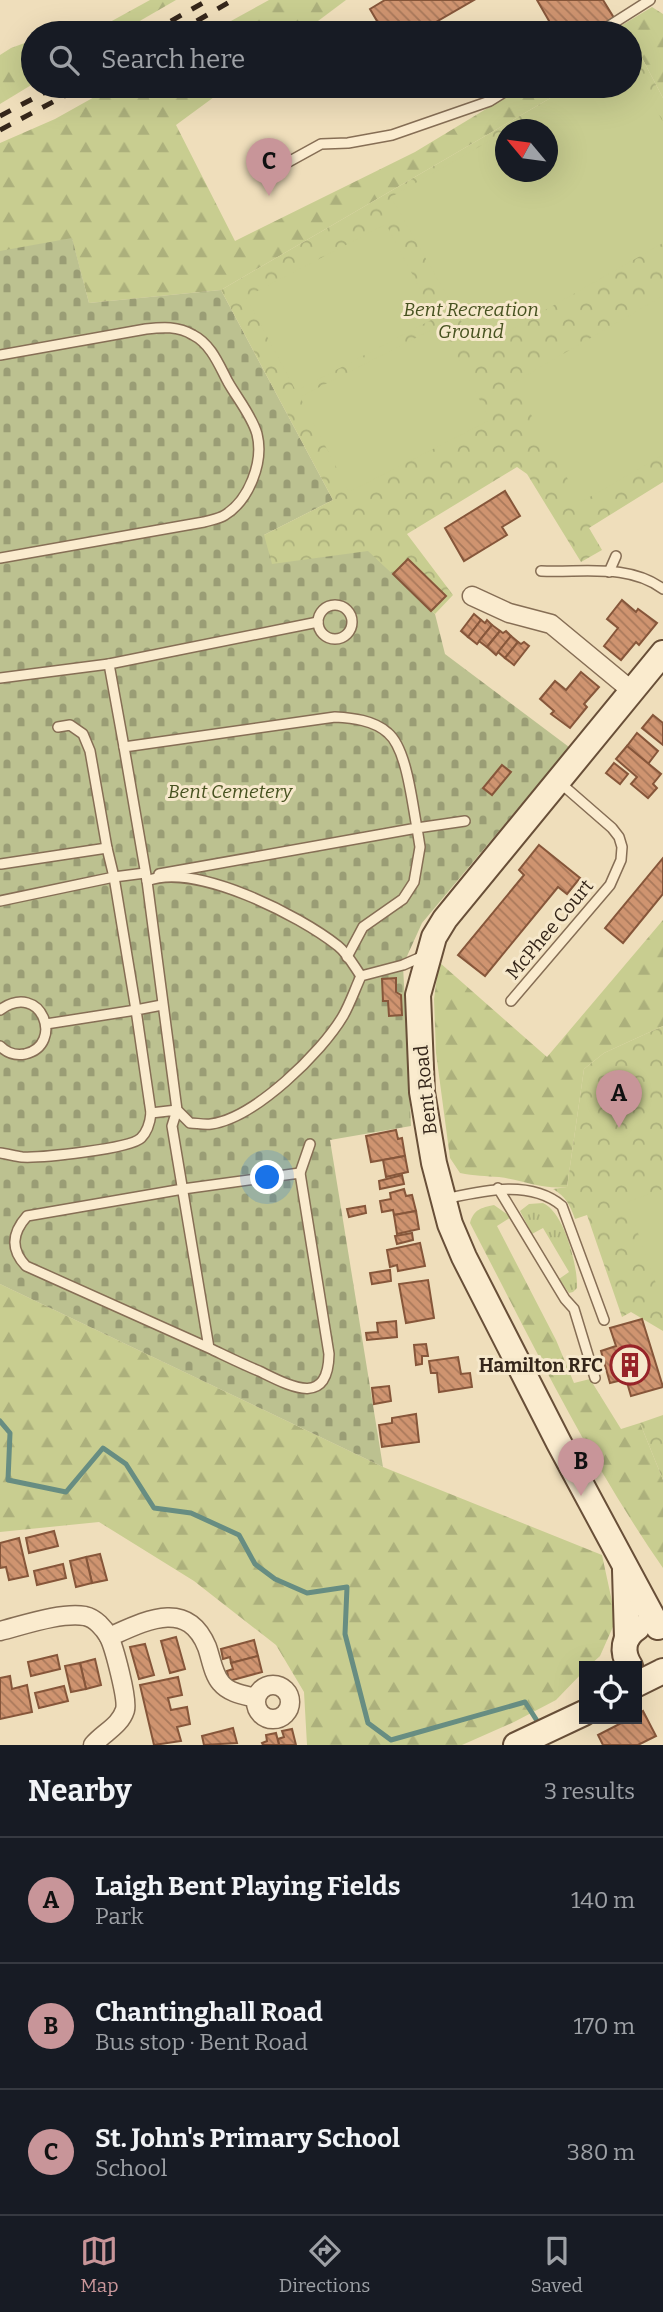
<!DOCTYPE html>
<html lang="en">
<head>
<meta charset="utf-8">
<style>
	:root { --surface:#171b24; --page:#20242c; --text:#f1f3f6; --muted:#9ea1a6; --line:#363941; --accent:#c89599 }
	body { margin:0; font-family:Bitter,serif; background:var(--page); color:var(--text) }
	.controls { position:absolute; right:21px; bottom:21px; display:grid; overflow:hidden; border-radius:0px; box-shadow:0 7px 28px #0002 }
	.controls button { width:63px; height:63px; display:grid; place-items:center; padding:0; border:0; border-bottom:2px solid var(--line); background:var(--surface); color:var(--text); font:35px sans-serif }
	.compass { position:absolute; left:495px; top:119px; width:63px; height:63px; border-radius:50%; background:var(--surface); box-shadow:0 7px 28px #0002; rotate:299deg }
	.you { position:absolute; left:268px; top:1178px; width:24px; height:24px; margin:-18px; border:5px solid #fff; border-radius:50%; background:#1a73e8; box-shadow:0 0 0 10px #1a73e833 }
	.badge { display:grid; place-items:center; width:46px; height:46px; border-radius:50%; background:var(--accent); color:#111; font-size:23px; font-weight:700 }
	.pin { position:absolute; translate:-50% -58px; filter:drop-shadow(0 2px 4px #0008) }
	.pin::after { content:''; position:absolute; top:37px; width:24px; height:21px; background:inherit; clip-path:polygon(0 0,100% 0,50% 100%) }
	.list { margin:0; padding:0; list-style:none }
	h2 { display:flex; justify-content:space-between; align-items:center; height:91px; margin:0; padding:0 28px; font-size:30px }
	h2 small { font-size:23px; font-weight:400; color:var(--muted) }
	.list li { display:grid; grid-template-columns:46px 1fr auto; gap:21px; align-items:center; box-sizing:border-box; height:126px; padding:0 28px; border-top:2px solid var(--line) }
	.list b { display:block; font-size:26px; white-space:nowrap }
	.list p { margin:0; font-size:23px; white-space:nowrap; color:var(--muted) }
	.list em { font-size:23px; font-style:normal; color:var(--muted) }
	.icon { flex:none; width:38px; height:38px; fill:none; stroke:currentColor; stroke-width:2; stroke-linecap:round; stroke-linejoin:round }
	.map { position:relative; flex:none; width:663px; height:1745px; overflow:hidden }
	.search { position:absolute; background:var(--surface); box-shadow:0 7px 28px #0002; left:21px; right:21px; top:21px; height:77px; display:flex; align-items:center; gap:18px; box-sizing:border-box; padding:0 24px; border-radius:38px; color:var(--muted); font-size:26px }
	.sheet { height:469px; background:var(--surface) }
	nav { display:flex; justify-content:space-around; align-items:center; box-sizing:border-box; height:98px; border-top:2px solid var(--line); background:var(--surface); font-size:19px; color:var(--muted) }
	nav a { display:grid; justify-items:center; gap:4px }
	nav .on { color:var(--accent) }
	.map>svg:first-child { display:block }
	.grass { fill:url(#grass-tufts) }
	.forest { fill:url(#forest-firs) }
	.cemetery { fill:url(#cemetery-stones) }
	.park { fill:url(#park-crowns); fill-rule:evenodd }
	.pitch { fill:#c8cd90 }
	.lines { fill:none; stroke-linecap:round; stroke-linejoin:round }
	.stream { stroke:#678d82; stroke-width:5 }
	.building { fill:url(#building-back-hatch); stroke:#86563a; stroke-width:2 }
	.lane-casing { stroke:#866e55; stroke-width:12 }
	.street-casing { stroke:#866e55; stroke-width:21 }
	.secondary-casing { stroke:#684f38; stroke-width:28 }
	.lane { stroke:#faebce; stroke-width:9 }
	.street { stroke:#faebce; stroke-width:18 }
	.secondary { stroke:#faebce; stroke-width:24 }
	.rail { stroke:#35261a; stroke-width:5; stroke-dasharray:12 12; stroke-linecap:butt }
	.labels { text-anchor:middle; stroke-width:6; stroke-linejoin:round; paint-order:stroke }
	.park-label { font-size:19px; font-style:italic; fill:#475220; stroke:#f6e8cb }
	.street-label { font-size:19px; fill:#35261a; stroke:#f6e8cb }
	.poi-label { font-size:19px; font-weight:bold; fill:#35261a; stroke:#f6e8cb; text-anchor:end }
</style>
</head>
<body>
<div class="map">
<svg width="663" height="1745" viewBox="0 0 663 1745">
	<defs>
		<pattern id="grass-tufts" width="24" height="20" patternUnits="userSpaceOnUse" patternTransform="scale(1.75)"><rect width="24" height="20" fill="#c8cd90"/><path d="M3 7l-1-3M5 7V3M7 7l1-3M15 17l-1-3M17 17v-4M19 17l1-3" fill="none" stroke="#acb07c"/></pattern>
		<pattern id="forest-firs" width="22" height="20" patternUnits="userSpaceOnUse" patternTransform="scale(1.75)"><rect width="22" height="20" fill="#c8cd90"/><path d="M5 1l3.5 6h-7zM16 11l3.5 6h-7z" fill="#acb07c"/></pattern>
		<pattern id="cemetery-stones" width="16" height="16" patternUnits="userSpaceOnUse" patternTransform="scale(1.75)"><rect width="16" height="16" fill="#bcc190"/><path d="M2 7V4a2 2 0 0 1 4 0v3zM10 15v-3a2 2 0 0 1 4 0v3z" fill="#9a9d75"/></pattern>
		<pattern id="park-crowns" width="20" height="18" patternUnits="userSpaceOnUse" patternTransform="scale(1.75)"><rect width="20" height="18" fill="#c8cd90"/><path d="M2 6a3 3 0 1 1 6 0M12 15a3 3 0 1 1 6 0" fill="none" stroke="#acb07c"/></pattern>
		<pattern id="building-back-hatch" width="6" height="6" patternUnits="userSpaceOnUse" patternTransform="scale(1.75)"><rect width="6" height="6" fill="#cf9470"/><path d="M-1 5l2 2M0 0l6 6M5-1l2 2" fill="none" stroke="#a9795b"/></pattern>
	</defs>
	<rect width="100%" height="100%" fill="#efdebb"/>
	<!-- grass -->
	<path class="grass" d="M543 1203C564 1212 578 1266 577 1288L573 1292 569 1293 559 1279 569 1272 543 1228 532 1234 520 1211 529 1204Z"/>
	<!-- forest -->
	<g class="forest">
		<polygon points="150,0 176,0 119,33 90,33"/>
		<polygon points="269,0 346,0 302,33 209,33"/>
		<polygon points="652,7 663,14 663,98 641,56 630,55 630,33 609,33"/>
		<polygon points="33,40 33,84 0,104 0,55 11,48"/>
		<polygon points="114,86 229,86 176,125 235,241 415,152 524,86 571,86 221,290 89,303 72,239 0,252 0,143 55,119"/>
		<path d="M663 920V1026L604 1053 584 1069 567 1187C543 1190 522 1180 499 1177 486 1176 474 1176 460 1173L450 1158 436 1053 434 999 439 962 547 1057Z"/>
		<path d="M494 1205 511 1217 497 1226 556 1340 574 1383 590 1379 621 1429 640 1423 663 1480V1568C588 1460 531 1340 470 1223 474 1209 481 1208 494 1205Z"/>
		<polygon points="0,1284 383,1467 602,1555 616,1620 600,1656 589,1666 584,1666 584,1671 556,1700 514,1722 462,1745 307,1745 304,1692 276,1645 194,1581 99,1522 0,1532"/>
	</g>
	<!-- cemetery -->
	<polygon class="cemetery" points="72,238 89,303 221,290 333,500 264,535 369,551 435,614 445,654 569,747 422,923 403,965 411,1126 330,1140 383,1467 0,1284 0,251"/>
	<!-- park -->
	<g class="park">
		<path d="M630 55 641 56 663 98V482L589 528 602 550 581 562 527 474 517 467 407 534 453 595 435 614 368 551 272 564 264 535 333 500 221 290 571 86H630ZM505 130H548V172H505Z"/>
		<path d="M663 1026V1331L631 1312 622 1317 587 1215 575 1219C570 1205 566 1197 553 1189L567 1187 584 1069 604 1053Z"/>
		<polygon points="663,1415 663,1480 640,1423"/>
	</g>
	<!-- pitch -->
	<g class="pitch">
		<polygon points="630,63 663,122 663,243 477,349 391,197 505,132 505,172 548,172 548,130 509,129 586,86 630,86"/>
		<polygon points="386,224 435,318 296,391 246,297"/>
		<polygon points="663,296 663,455 581,502 513,383"/>
		<polygon points="441,325 490,420 349,492 300,397"/>
		<polygon points="663,1189 663,1303 627,1202"/>
	</g>
	<g class="lines">
		<!-- stream -->
		<polyline class="stream" points="0,1421 10,1433 8,1480 66,1492 103,1448 126,1464 154,1508 191,1513 239,1535 255,1564 275,1579 307,1593 347,1587 345,1634 368,1723 391,1740 525,1702 541,1727"/>
	</g>
	<!-- building -->
	<g class="building">
		<polygon points="385,0 474,0 417,33 384,33 370,9"/>
		<polygon points="537,0 603,0 614,18 587,33 556,33"/>
		<polygon points="505,491 520,516 502,527 507,535 464,561 445,528"/>
		<polygon points="408,559 446,596 431,611 393,574"/>
		<polygon points="622,600 636,612 638,609 657,623 639,645 636,642 621,660 604,646 618,628 607,619"/>
		<polygon points="474,614 481,620 468,637 461,631"/>
		<polygon points="481,620 485,623 487,620 492,625 477,644 468,637"/>
		<polygon points="492,625 500,631 487,647 479,641"/>
		<polygon points="500,631 503,633 506,631 511,636 496,655 487,647"/>
		<polygon points="511,636 518,642 505,658 498,652"/>
		<polygon points="518,642 521,644 524,642 529,646 514,665 505,658"/>
		<polygon points="581,672 599,687 584,704 587,707 570,728 551,714 554,711 540,699 555,681 566,690"/>
		<polygon points="653,715 663,723 663,745 642,728"/>
		<polygon points="637,733 658,751 648,764 627,746"/>
		<polygon points="627,746 661,774 653,784 657,788 648,798 631,784 637,777 616,759"/>
		<polygon points="614,763 628,774 620,784 606,773"/>
		<polygon points="502,765 511,772 492,795 483,788"/>
		<polygon points="539,845 580,878 567,894 558,887 485,976 458,955 524,875 519,870"/>
		<polygon points="663,858 663,894 623,943 605,928"/>
		<polygon points="396,978 396,992 401,995 402,1015 389,1016 388,1001 383,1001 382,979"/>
		<polygon points="396,1130 398,1139 402,1138 405,1156 371,1162 366,1136"/>
		<polygon points="405,1156 408,1172 386,1177 383,1160"/>
		<polygon points="402,1175 404,1184 380,1189 379,1181"/>
		<polygon points="404,1189 406,1196 412,1195 416,1211 394,1215 393,1210 382,1212 380,1201 391,1199 390,1193"/>
		<polygon points="365,1206 366,1213 349,1217 347,1209"/>
		<polygon points="416,1211 419,1229 397,1234 394,1215"/>
		<polygon points="412,1233 413,1240 397,1244 395,1236"/>
		<polygon points="420,1243 425,1266 398,1271 397,1265 390,1267 387,1250"/>
		<polygon points="390,1270 391,1281 372,1284 370,1273"/>
		<polygon points="428,1280 434,1318 406,1323 399,1284"/>
		<polygon points="642,1319 663,1387 631,1396 626,1379 610,1383 601,1351 616,1346 610,1328"/>
		<polygon points="396,1321 397,1337 367,1340 366,1333 378,1332 377,1323"/>
		<polygon points="426,1344 428,1356 422,1356 422,1364 416,1365 414,1345"/>
		<polygon points="458,1357 461,1374 470,1373 472,1387 439,1392 437,1373 431,1373 429,1361"/>
		<polygon points="389,1386 391,1401 374,1404 372,1388"/>
		<polygon points="416,1414 419,1442 382,1447 379,1425 392,1423 392,1418"/>
		<polygon points="54,1531 58,1546 29,1553 26,1538"/>
		<polygon points="19,1538 28,1576 9,1580 6,1567 0,1568 0,1543"/>
		<polygon points="100,1554 107,1580 92,1583 86,1557"/>
		<polygon points="86,1557 92,1583 76,1587 70,1561"/>
		<polygon points="63,1564 66,1578 37,1585 34,1571"/>
		<polygon points="176,1637 185,1669 170,1673 161,1641"/>
		<polygon points="254,1640 258,1656 231,1663 230,1657 223,1659 221,1649"/>
		<polygon points="145,1644 154,1675 139,1679 130,1647"/>
		<polygon points="57,1655 60,1669 31,1676 28,1662"/>
		<polygon points="258,1656 262,1672 229,1681 227,1671 233,1669 231,1663"/>
		<polygon points="95,1659 101,1685 86,1689 80,1663"/>
		<polygon points="80,1663 86,1689 71,1692 65,1666"/>
		<polygon points="10,1676 12,1689 27,1685 32,1712 0,1719 0,1678"/>
		<polygon points="178,1677 182,1695 168,1698 171,1710 187,1707 190,1724 177,1727 181,1741 154,1745 140,1685"/>
		<polygon points="64,1686 68,1701 39,1708 35,1693"/>
		<polygon points="643,1711 656,1736 638,1745 603,1745 598,1735 629,1719 637,1719 637,1715"/>
		<polygon points="233,1728 237,1743 204,1745 202,1736"/>
		<polygon points="292,1729 296,1745 279,1745 278,1739 284,1737 282,1731"/>
		<polygon points="276,1733 279,1745 263,1745 262,1743 267,1741 266,1735"/>
	</g>
	<g class="lines">
		<!-- lane casing -->
		<g class="lane-casing">
			<g id="lane">
				<polyline points="598,33 650,0"/>
				<polyline points="281,166 321,144 348,143 392,135 490,101 514,86"/>
				<path d="M0 355 146 329C163 327 178 326 193 335 211 344 219 365 228 382 237 398 252 416 257 434 264 462 249 500 225 515 219 519 210 520 204 522L0 558"/>
				<path d="M541 571C582 573 628 563 663 589"/>
				<polyline points="609,572 616,556"/>
				<circle cx="335" cy="622" r="17"/>
				<polyline points="0,678 109,664"/>
				<polyline points="124,747 109,664 318,622"/>
				<polyline points="1,864 107,848"/>
				<path d="M147 881 124 747 335 717C352 718 374 720 388 733 407 749 412 803 417 828L159 874"/>
				<polyline points="0,901 114,877 107,848 90,751 83,734 70,725 58,727"/>
				<polyline points="347,957 363,927 403,899 414,882 420,847 417,828 465,821"/>
				<path d="M361 976C354 966 347 953 338 946 299 915 195 862 147 881L177 1110 190 1123C196 1123 204 1125 211 1124 255 1118 322 1052 343 1016 350 1004 355 989 361 976L403 965 426 955"/>
				<polyline points="511,1001 610,885 621,860 622,847 619,837 612,828 558,781"/>
				<path d="M162 1005 136 1010 151 1113 177 1110 172 1126 209 1348C226 1356 242 1364 259 1371 290 1386 328 1408 329 1354L300 1173 183 1189 27 1216C12 1233 10 1249 26 1266L209 1348"/>
				<path d="M0 1010C42 980 65 1045 25 1054 15 1056 7 1053 0 1046"/>
				<polyline points="46,1024 136,1010 114,877 145,873"/>
				<path d="M0 1153C7 1154 15 1156 22 1157 40 1158 130 1149 141 1138 148 1131 150 1123 151 1113"/>
				<polyline points="300,1173 310,1144"/>
				<polyline points="498,1188 565,1299 574,1309 595,1378"/>
				<path d="M445 1199C482 1191 530 1179 562 1206L604 1320"/>
			</g>
		</g>
		<!-- street casing -->
		<g class="street-casing">
			<g id="street">
				<polyline points="472,596 509,613 551,624 632,691"/>
				<path d="M0 1631C24 1625 61 1612 85 1616 95 1618 104 1628 109 1637 114 1647 128 1699 125 1710 120 1726 103 1733 93 1745"/>
				<path d="M109 1637C145 1621 187 1598 207 1647 211 1658 213 1674 221 1683 229 1693 244 1695 256 1698"/>
				<circle cx="273" cy="1702" r="17"/>
			</g>
		</g>
		<!-- secondary casing -->
		<g class="secondary-casing">
			<g id="secondary">
				<polyline points="625,1570 627,1638"/>
				<polyline points="658,1627 559,1443 464,1257 450,1224 434,1163 422,1092 418,995 434,937 445,919 663,653"/>
				<path d="M630 1666C621 1652 623 1637 637 1628"/>
				<polyline points="637,1684 663,1671"/>
				<polyline points="516,1745 584,1713"/>
			</g>
		</g>
		<!-- lane -->
		<use href="#lane" class="lane"/>
		<!-- street -->
		<use href="#street" class="street"/>
		<!-- secondary -->
		<use href="#secondary" class="secondary"/>
		<!-- rail -->
		<g class="rail">
			<polyline points="150,33 208,0"/>
			<polyline points="176,33 233,0"/>
			<polyline points="0,116 57,86"/>
			<polyline points="0,130 83,86"/>
		</g>
	</g>
	<!-- icons -->
	<defs>
		<g id="building-ring" transform="scale(2.0125)"><circle r="9.5" fill="#f6e8cb" stroke="#972328" stroke-width="1.5"/><path d="M-4-6H4V6H1V3H-1V6H-4ZM-2.5-4.3h1.7v1.8h-1.7ZM.8-4.3h1.7v1.8H.8ZM-2.5-1h1.7V.8h-1.7ZM.8-1h1.7V.8H.8Z" fill="#972328"/></g>
	</defs>
	<g fill-rule="evenodd">
		<use href="#building-ring" x="630" y="1365"/>
	</g>
	<g class="labels">
		<!-- park labels -->
		<g class="park-label">
			<text x="471" y="316">Bent Recreation<tspan x="471" dy="22">Ground</tspan></text>
			<text x="230" y="798">Bent Cemetery</text>
		</g>
		<!-- street labels -->
		<g class="street-label">
			<text transform="translate(549 929) rotate(-50)" y="7">McPhee Court</text>
			<text transform="translate(425 1090) rotate(-96)" y="7">Bent Road</text>
		</g>
		<!-- poi labels -->
		<g class="poi-label">
			<text x="603" y="1372">Hamilton RFC</text>
		</g>
	</g>
</svg>
<div class="controls">
<button><svg class="icon" aria-label="locate" viewBox="0 0 24 24"><circle cx="12" cy="12" r="6"/><path d="M12 2v4M12 18v4M2 12h4M18 12h4"/></svg></button>
</div>
<svg class="compass" viewBox="-18 -18 36 36"><path d="M0-13l5 13h-10z" fill="#e53935"/><path d="M0 13l5-13h-10z" fill="#9ea1a6"/></svg>
<div class="you"></div>
<div class="pin badge" style="left:619px;top:1128px">A</div>
<div class="pin badge" style="left:581px;top:1496px">B</div>
<div class="pin badge" style="left:269px;top:196px">C</div>
<div class="search"><svg class="icon" aria-label="search" viewBox="0 0 24 24"><circle cx="10" cy="10" r="6"/><path d="M15 15l6 6"/></svg>Search here</div>
</div>
<section class="sheet">
<h2>Nearby<small>3 results</small></h2>
<ul class="list">
<li><span class="badge">A</span><div><b>Laigh Bent Playing Fields</b><p>Park</p></div><em>140 m</em></li>
<li><span class="badge">B</span><div><b>Chantinghall Road</b><p>Bus stop · Bent Road</p></div><em>170 m</em></li>
<li><span class="badge">C</span><div><b>St. John's Primary School</b><p>School</p></div><em>380 m</em></li>
</ul>
</section>
<nav>
<a class="on"><svg class="icon" aria-label="map" viewBox="0 0 24 24"><path d="M3 6l6-2 6 2 6-2v14l-6 2-6-2-6 2zM9 4v14M15 6v14"/></svg>Map</a>
<a><svg class="icon" aria-label="directions" viewBox="0 0 24 24"><path d="M12 3l9 9-9 9-9-9zM9 14v-3h6M13 9l2 2-2 2"/></svg>Directions</a>
<a><svg class="icon" aria-label="saved" viewBox="0 0 24 24"><path d="M7 4h10v16l-5-4-5 4z"/></svg>Saved</a>
</nav>
</body>
</html>
